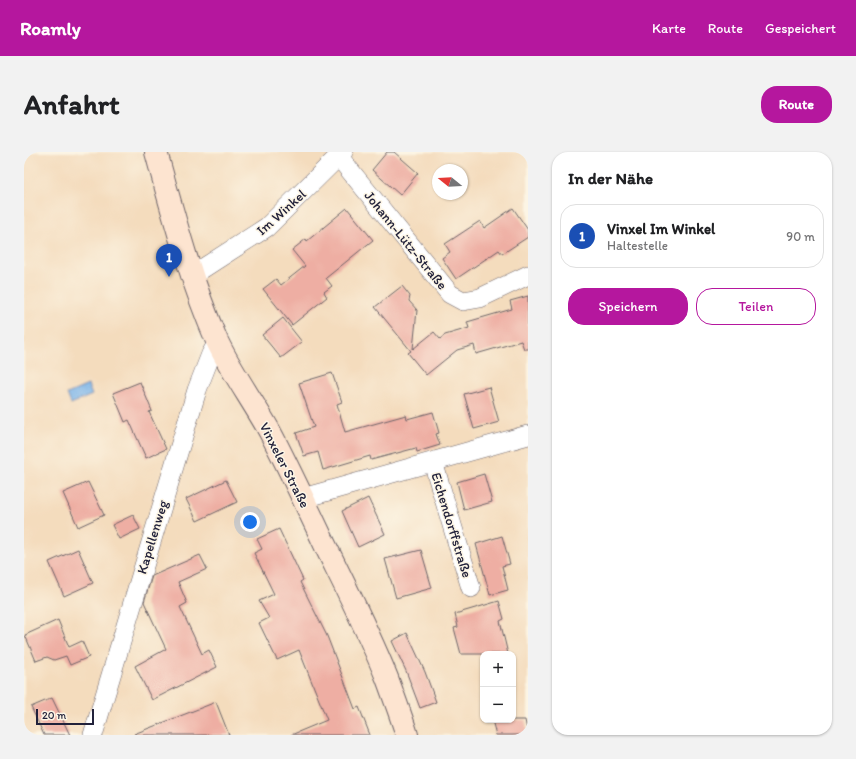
<!DOCTYPE html>
<html lang="de">
<head>
<meta charset="utf-8">
<style>
	:root { --surface:#fff; --page:#f2f2f2; --text:#202124; --muted:#757577; --line:#e0e0e0; --accent:#b5179e }
	body { margin:0; font-family:Itim,sans-serif; background:var(--page); color:var(--text) }
	.controls { position:absolute; right:12px; bottom:12px; display:grid; overflow:hidden; border-radius:8px; box-shadow:0 1px 3px #0004 }
	.controls button { width:36px; height:36px; display:grid; place-items:center; padding:0; border:0; border-bottom:1px solid var(--line); background:var(--surface); color:var(--text); font:20px sans-serif }
	.compass { position:absolute; left:408px; top:12px; width:36px; height:36px; border-radius:50%; background:var(--surface); box-shadow:0 1px 3px #0004; rotate:288deg }
	.scale { position:absolute; left:12px; bottom:10px; width:58px; box-sizing:border-box; padding-left:4px; border:2px solid #22223b; border-top:0; font-size:11px; line-height:14px; white-space:nowrap; color:#22223b; -webkit-text-stroke:3px #fcf5e5; paint-order:stroke }
	.you { position:absolute; left:226px; top:370px; width:14px; height:14px; margin:-10px; border:3px solid #fff; border-radius:50%; background:#1a73e8; box-shadow:0 0 0 6px #1a73e833 }
	.badge { display:grid; place-items:center; width:26px; height:26px; border-radius:50%; background:var(--accent); color:#fff; font-size:13px; font-weight:700 }
	.pin { position:absolute; translate:-50% -33px; filter:drop-shadow(0 1px 2px #0008) }
	.pin::after { content:''; position:absolute; top:21px; width:14px; height:12px; background:inherit; clip-path:polygon(0 0,100% 0,50% 100%) }
	.list { margin:0; padding:0; list-style:none }
	h2 { display:flex; justify-content:space-between; align-items:center; height:52px; margin:0; padding:0 16px; font-size:17px }
	h2 small { font-size:13px; font-weight:400; color:var(--muted) }
	.list li { display:grid; grid-template-columns:26px 1fr auto; gap:12px; align-items:center; box-sizing:border-box; height:64px; margin:0 8px 8px; padding:0 8px; border:1px solid var(--line); border-radius:16px }
	.list b { display:block; font-size:15px; white-space:nowrap }
	.list p { margin:0; font-size:13px; white-space:nowrap; color:var(--muted) }
	.list em { font-size:13px; font-style:normal; color:var(--muted) }
	.actions { display:flex; gap:8px; padding:12px 16px }
	.actions a { flex:1; padding:9px 0; border:1px solid var(--accent); border-radius:16px; text-align:center; font-size:14px; color:var(--accent) }
	.actions .main { background:var(--accent); color:#fff }
	.map { position:relative; flex:none; width:504px; height:583px; overflow:hidden; border-radius:16px }
	header { display:flex; align-items:center; gap:24px; box-sizing:border-box; height:56px; padding:0 20px; background:var(--accent); color:#fff }
	header strong { font-size:19px }
	nav { display:flex; gap:22px; margin-inline-start:auto; font-size:14px }
	.intro { display:flex; align-items:center; justify-content:space-between; box-sizing:border-box; height:96px; padding:0 24px }
	h1 { margin:0; font-size:28px }
	.button { padding:10px 18px; border-radius:16px; background:var(--accent); color:#fff; font-size:14px; font-weight:700 }
	main { display:flex; gap:24px; padding:0 24px }
	aside { flex:1; background:var(--surface); border-radius:16px; box-shadow:0 1px 3px #0004 }
	.map>svg:first-child { display:block }
	.water { fill:#78b2e9; stroke:#4d6a92 }
	.building { fill:#eeaea3 }
	.lines { fill:none; stroke-linecap:round; stroke-linejoin:round }
	.street-casing { stroke:#6c6368; stroke-width:20 }
	.secondary-casing { stroke:#6c6368; stroke-width:24 }
	.street { stroke:#fff; stroke-width:19 }
	.secondary { stroke:#fde4d0; stroke-width:22 }
	.labels { text-anchor:middle; stroke-width:3; stroke-linejoin:round; paint-order:stroke }
	.street-label { font-size:14px; fill:#22223b; stroke:#fcf5e5 }
</style>
</head>
<body>
<header>
<strong>Roamly</strong>
<nav><a>Karte</a><a>Route</a><a>Gespeichert</a></nav>
</header>
<div class="intro"><h1>Anfahrt</h1><a class="button">Route</a></div>
<main>
<div class="map">
<svg width="504" height="583" viewBox="0 0 504 583">
	<rect width="100%" height="100%" fill="#fcf5e5"/>
	<filter id="ink" filterUnits="userSpaceOnUse"><feTurbulence type="fractalNoise" baseFrequency=".025" numOctaves="2"/><feDisplacementMap in="SourceGraphic" scale="8" xChannelSelector="R" yChannelSelector="G"/><feConvolveMatrix kernelMatrix="1 2 1 2 8 2 1 2 1" color-interpolation-filters="sRGB"/></filter>
	<filter id="wash" filterUnits="userSpaceOnUse"><feTurbulence type="fractalNoise" baseFrequency=".012" numOctaves="4" result="noise"/><feDisplacementMap in="SourceGraphic" scale="16" xChannelSelector="R" yChannelSelector="G"/><feGaussianBlur stdDeviation="0.9" result="paint"/><feColorMatrix in="noise" values="0 0 0 0 0 0 0 0 0 0 0 0 0 0 0 0 0 1.4 0 .05"/><feComposite in="paint" operator="in"/></filter>
	<g filter="url(#wash)">
		<rect width="100%" height="100%" fill="#f4dcbd"/>
		<!-- water -->
		<polygon class="water" points="64,233 68,243 47,252 43,242"/>
		<g id="blocks">
			<!-- building -->
			<g class="building">
				<polygon points="363,0 370,0 394,21 376,43 348,18"/>
				<polygon points="323,56 349,88 302,126 308,134 300,140 303,145 268,173 239,137 252,127 257,133 281,114 268,98 282,87 283,89"/>
				<polygon points="489,56 504,78 504,85 478,102 475,98 432,127 418,106 426,100 421,92 456,69 460,76"/>
				<polygon points="378,134 386,144 385,149 393,158 389,197 410,180 416,187 421,183 445,176 443,170 488,157 486,149 504,144 504,197 500,197 497,189 452,202 450,193 433,198 402,223 384,201 387,199 351,155"/>
				<polygon points="259,166 278,190 257,206 238,183"/>
				<polygon points="308,221 318,250 313,252 321,280 382,263 383,267 409,260 415,281 412,282 416,293 393,300 392,296 347,308 346,304 299,318 294,300 280,304 272,281 290,275 275,231"/>
				<polygon points="116,230 128,259 125,260 142,297 122,306 105,268 101,270 89,241"/>
				<polygon points="465,235 475,270 450,277 440,242"/>
				<polygon points="460,322 468,350 440,358 433,330"/>
				<polygon points="202,328 213,350 173,369 162,347"/>
				<polygon points="64,330 80,363 54,375 39,341"/>
				<polygon points="344,346 361,382 334,395 318,359"/>
				<polygon points="109,363 116,377 95,387 88,373"/>
				<polygon points="255,377 279,428 276,430 303,484 331,557 335,555 346,583 267,583 303,568 275,498 253,508 235,471 245,466 235,449 250,442 230,401 238,397 233,387"/>
				<polygon points="478,384 486,412 478,414 484,438 466,443 452,392"/>
				<polygon points="54,397 69,431 40,444 25,410"/>
				<polygon points="397,398 408,436 372,446 361,407"/>
				<polygon points="176,403 183,417 154,430 163,451 156,455 178,502 185,498 193,515 128,548 111,514 142,497 120,450 128,424"/>
				<polygon points="475,449 480,467 476,469 484,502 437,502 430,476 434,475 431,462"/>
				<polygon points="34,468 45,495 58,489 65,505 46,513 42,504 30,508 23,505 12,509 1,483"/>
				<polygon points="383,481 401,520 412,550 396,556 382,519 368,489"/>
				<polygon points="28,546 46,583 20,583 7,555"/>
				<polygon points="192,550 205,583 111,583 110,582"/>
				<polygon points="468,568 501,568 504,583 472,583"/>
			</g>
		</g>
	</g>
	<g filter="url(#ink)">
		<use href="#blocks" fill-opacity="0" stroke="#6c6368" stroke-width="1"/>
		<g class="lines">
			<!-- street casing -->
			<g class="street-casing">
				<g id="street">
					<polyline points="315,5 426,142 439,149 456,146 504,123"/>
					<polyline points="167,124 243,75 319,0"/>
					<polyline points="409,310 447,436"/>
					<polyline points="279,346 504,283"/>
					<polyline points="69,583 173,238 187,202 194,190"/>
				</g>
			</g>
			<!-- secondary casing -->
			<g class="secondary-casing">
				<path id="secondary" d="M132 0C150 65 166 127 193 189 208 221 229 249 246 280 266 318 284 357 302 395 323 438 345 481 363 526 370 545 377 564 383 583"/>
			</g>
			<!-- street -->
			<use href="#street" class="street"/>
			<!-- secondary -->
			<use href="#secondary" class="secondary"/>
		</g>
	</g>
	<g class="labels">
		<!-- street labels -->
		<g class="street-label">
			<text transform="translate(257 60) rotate(-42)" y="5">Im Winkel</text>
			<text transform="translate(382 88) rotate(51)" y="5">Johann-Lütz-Straße</text>
			<text transform="translate(261 313) rotate(63)" y="5">Vinxeler Straße</text>
			<text transform="translate(428 373) rotate(73)" y="5">Eichendorffstraße</text>
			<text transform="translate(128 385) rotate(-73)" y="5">Kapellenweg</text>
		</g>
	</g>
</svg>
<div class="controls">
<button>+</button>
<button>−</button>
</div>
<svg class="compass" viewBox="-18 -18 36 36"><path d="M0-13l5 13h-10z" fill="#e53935"/><path d="M0 13l5-13h-10z" fill="#757577"/></svg>
<div class="scale">20 m</div>
<div class="you"></div>
<div class="pin badge" style="left:145px;top:125px;background:#1a4fb4">1</div>
</div>
<aside>
<h2>In der Nähe<small></small></h2>
<ul class="list">
<li><span class="badge" style="background:#1a4fb4">1</span><div><b>Vinxel Im Winkel</b><p>Haltestelle</p></div><em>90 m</em></li>
</ul>
<div class="actions"><a class="main">Speichern</a><a>Teilen</a></div>
</aside>
</main>
</body>
</html>
